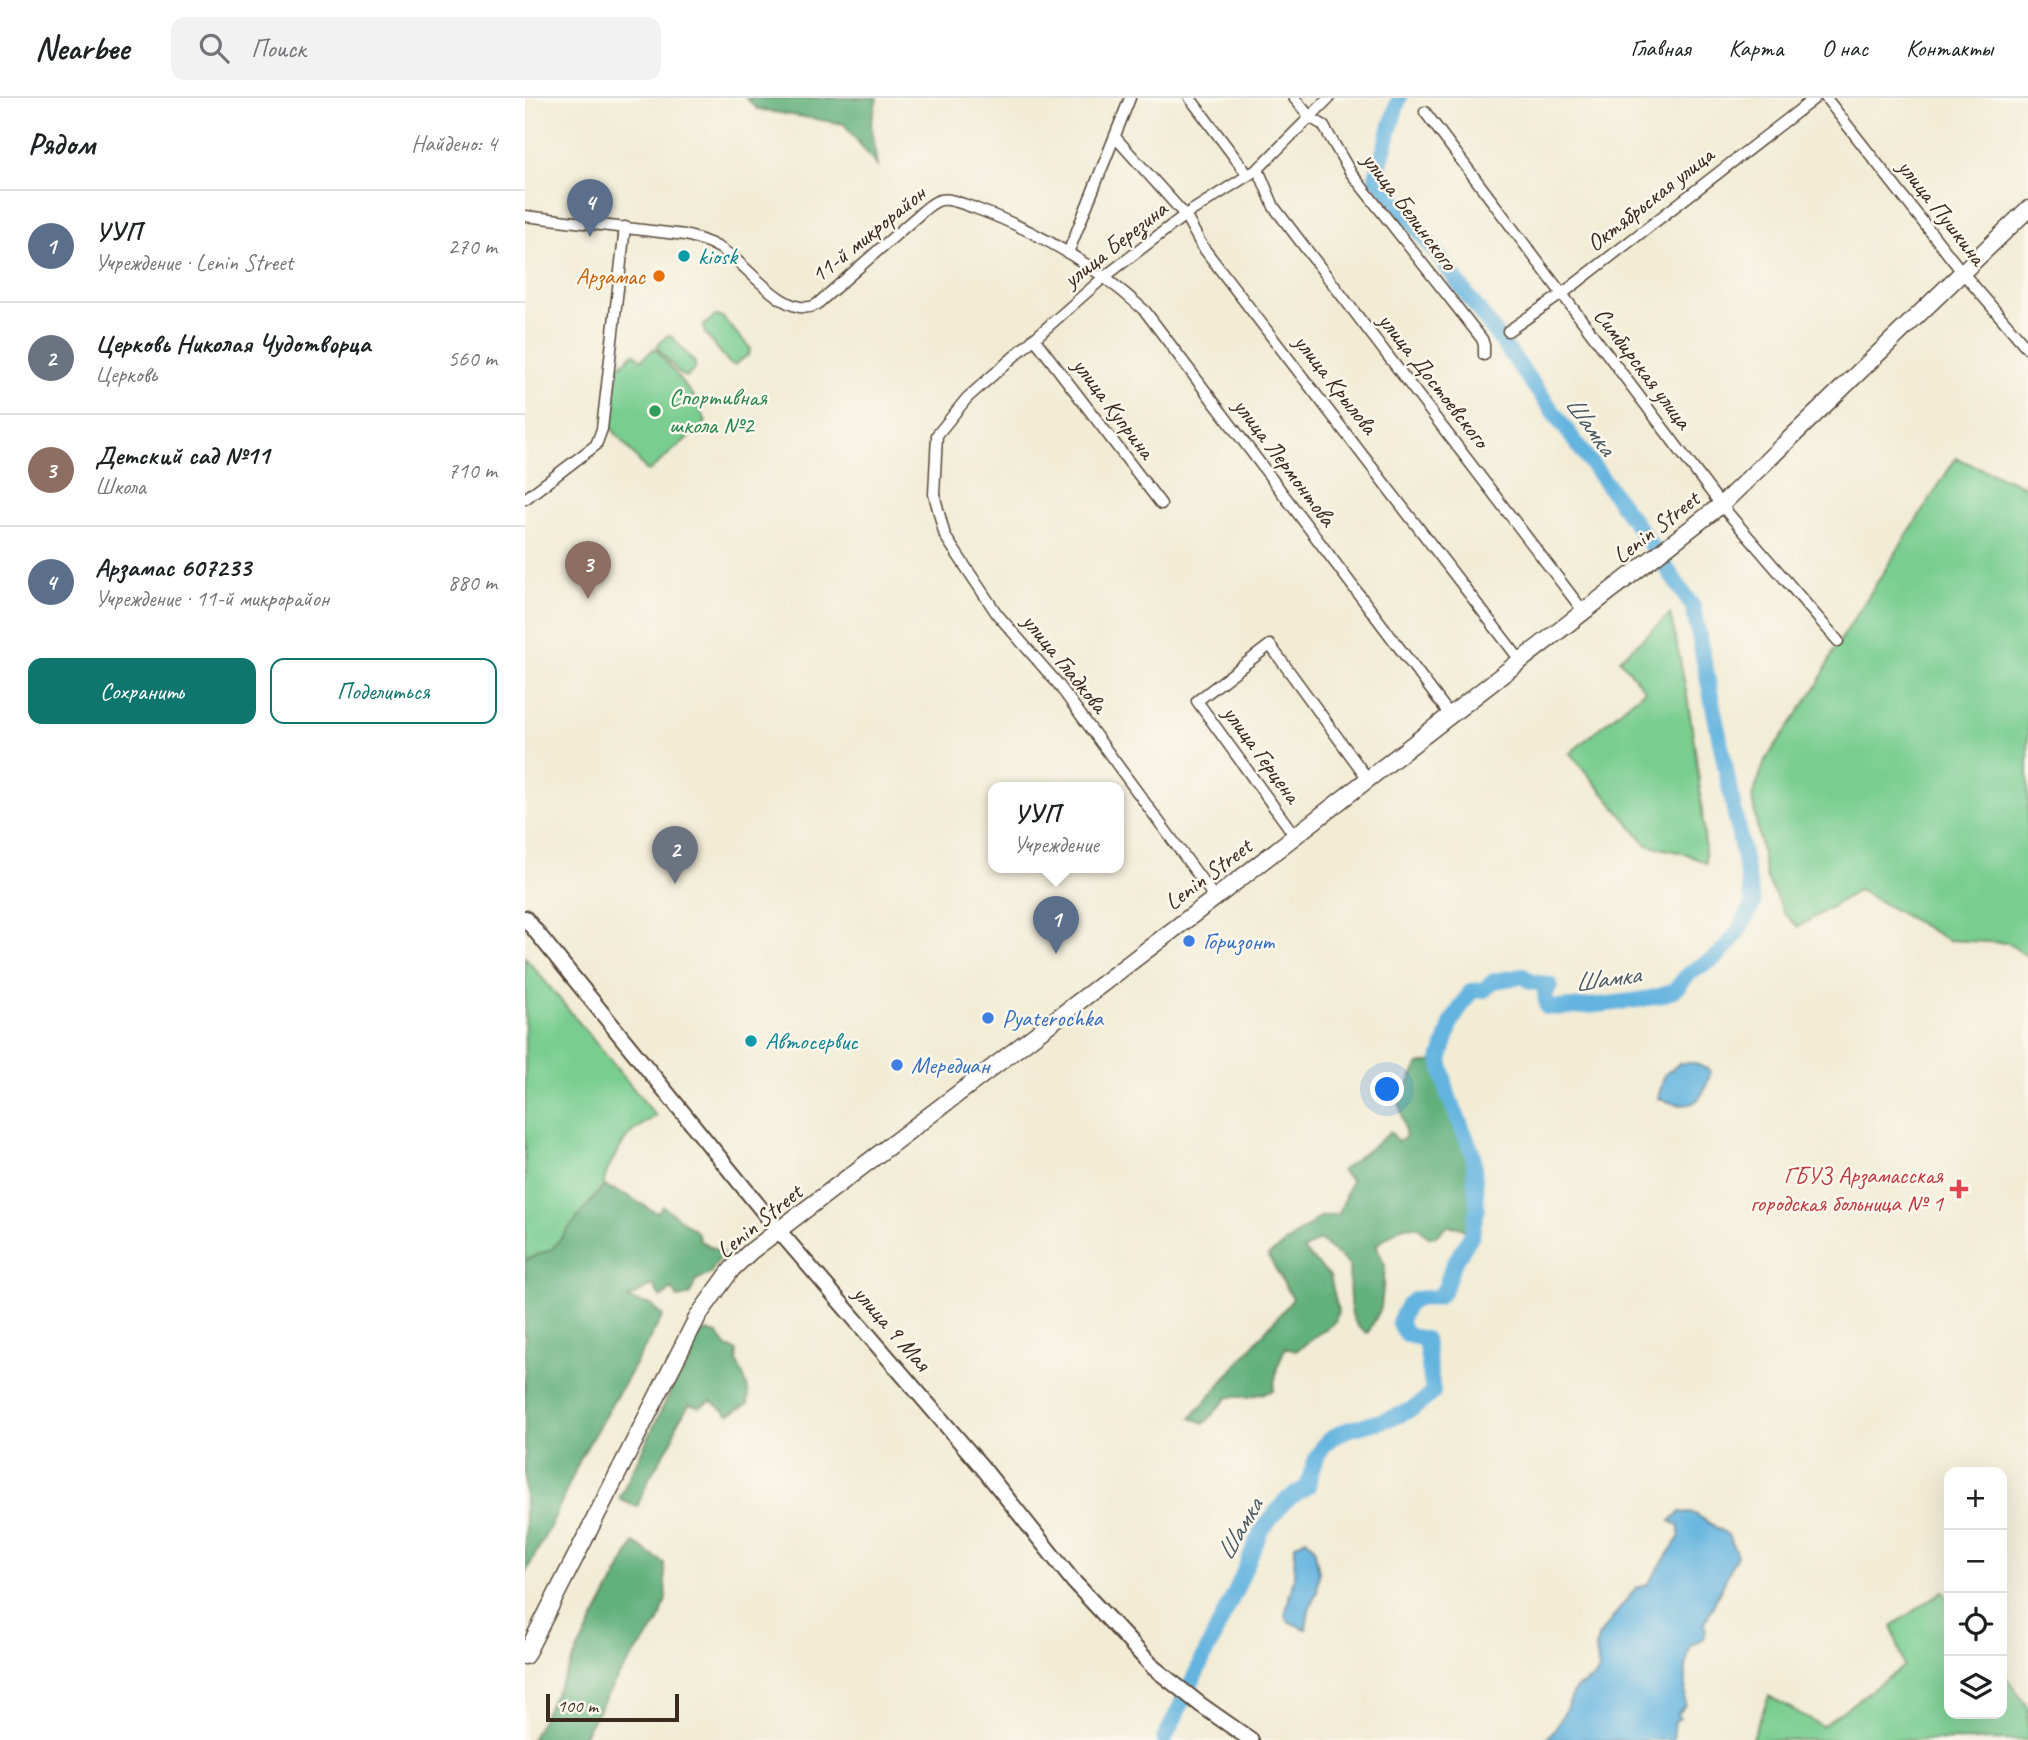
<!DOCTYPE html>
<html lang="ru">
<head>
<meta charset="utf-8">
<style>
	:root { --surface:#fff; --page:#f2f2f2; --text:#202124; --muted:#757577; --line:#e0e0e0; --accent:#0f766e }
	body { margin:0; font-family:Caveat,sans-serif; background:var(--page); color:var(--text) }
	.controls { position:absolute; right:21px; bottom:21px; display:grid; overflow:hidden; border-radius:14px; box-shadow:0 7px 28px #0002 }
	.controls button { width:63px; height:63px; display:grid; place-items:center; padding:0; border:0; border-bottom:2px solid var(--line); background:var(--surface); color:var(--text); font:35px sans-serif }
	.scale { position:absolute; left:21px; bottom:18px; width:133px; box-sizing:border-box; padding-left:7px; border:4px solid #3b2a1e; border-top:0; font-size:19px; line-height:24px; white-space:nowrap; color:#3b2a1e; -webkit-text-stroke:5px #fbf7ec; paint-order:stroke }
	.you { position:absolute; left:863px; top:992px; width:24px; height:24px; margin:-18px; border:5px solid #fff; border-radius:50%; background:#1a73e8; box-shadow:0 0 0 10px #1a73e833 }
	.badge { display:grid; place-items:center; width:46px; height:46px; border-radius:50%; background:var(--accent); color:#fff; font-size:23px; font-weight:700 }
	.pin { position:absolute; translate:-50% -58px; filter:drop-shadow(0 2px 4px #0008) }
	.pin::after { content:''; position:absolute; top:37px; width:24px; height:21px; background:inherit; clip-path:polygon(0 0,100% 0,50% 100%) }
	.popup { position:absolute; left:463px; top:684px; width:136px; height:91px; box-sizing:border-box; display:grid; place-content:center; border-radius:14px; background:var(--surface); filter:drop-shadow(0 2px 5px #0005); font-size:23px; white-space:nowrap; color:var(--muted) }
	.popup b { font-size:26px; color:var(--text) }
	.popup::after { content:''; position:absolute; left:50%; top:100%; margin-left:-14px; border:14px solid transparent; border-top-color:var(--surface) }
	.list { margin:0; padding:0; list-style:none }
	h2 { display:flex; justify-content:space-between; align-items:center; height:91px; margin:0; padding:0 28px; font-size:30px }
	h2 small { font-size:23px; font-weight:400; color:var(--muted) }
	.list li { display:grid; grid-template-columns:46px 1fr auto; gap:21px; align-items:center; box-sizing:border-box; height:112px; padding:0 28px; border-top:2px solid var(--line) }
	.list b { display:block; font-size:26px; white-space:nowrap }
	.list p { margin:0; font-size:23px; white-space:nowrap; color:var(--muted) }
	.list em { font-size:23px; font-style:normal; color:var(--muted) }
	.actions { display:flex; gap:14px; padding:21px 28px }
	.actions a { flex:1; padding:16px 0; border:2px solid var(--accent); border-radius:14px; text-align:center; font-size:24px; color:var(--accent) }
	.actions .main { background:var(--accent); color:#fff }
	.icon { flex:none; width:38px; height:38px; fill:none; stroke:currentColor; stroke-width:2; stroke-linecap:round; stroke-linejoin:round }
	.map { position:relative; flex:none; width:1503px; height:1642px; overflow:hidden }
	header { display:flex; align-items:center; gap:42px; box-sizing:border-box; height:98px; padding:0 35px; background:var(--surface); border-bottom:2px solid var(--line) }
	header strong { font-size:33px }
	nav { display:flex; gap:38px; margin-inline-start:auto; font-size:24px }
	.search { width:490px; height:63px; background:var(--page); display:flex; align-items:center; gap:18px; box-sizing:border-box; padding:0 24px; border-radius:14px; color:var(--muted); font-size:26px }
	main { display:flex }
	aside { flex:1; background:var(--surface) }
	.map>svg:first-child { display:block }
	.green { fill:#79cd91; stroke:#5a7c58; stroke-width:2 }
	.forest { fill:#62b07b; stroke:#4e6d4c; stroke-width:2 }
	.water { fill:#64b4df; stroke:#506f7e; stroke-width:2 }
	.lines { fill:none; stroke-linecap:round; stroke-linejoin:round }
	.river { stroke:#64b4df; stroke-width:16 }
	.street-casing { stroke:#564739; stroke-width:13 }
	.secondary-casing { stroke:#564739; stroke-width:18 }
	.primary-casing { stroke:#564739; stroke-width:19 }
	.street { stroke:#fff; stroke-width:10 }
	.secondary { stroke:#fff; stroke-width:14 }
	.primary { stroke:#fff; stroke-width:16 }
	.culture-dot { fill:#0f9aa8; stroke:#fbf7ec; stroke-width:2.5 }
	.food-dot { fill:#e8710a; stroke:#fbf7ec; stroke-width:2.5 }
	.leisure-dot { fill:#2e9e5b; stroke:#fbf7ec; stroke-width:2.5 }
	.shop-dot { fill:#3f7fe0; stroke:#fbf7ec; stroke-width:2.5 }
	.health-dot { fill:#e0444e; stroke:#fbf7ec; stroke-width:2.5 }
	.labels { text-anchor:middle; stroke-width:5; stroke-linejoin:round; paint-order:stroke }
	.street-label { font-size:24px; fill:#3b2a1e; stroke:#fbf7ec }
	.culture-label { font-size:24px; fill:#0d838f; stroke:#fbf7ec; text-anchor:start }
	.food-label { font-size:24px; fill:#c56008; stroke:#fbf7ec; text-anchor:end }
	.leisure-label { font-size:24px; fill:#27864d; stroke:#fbf7ec; text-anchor:start }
	.shop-label { font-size:24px; fill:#366cbe; stroke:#fbf7ec; text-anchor:start }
	.health-label { font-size:24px; fill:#be3a42; stroke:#fbf7ec; text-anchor:end }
	.water-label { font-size:26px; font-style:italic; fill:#495a62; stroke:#fbf7ec }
</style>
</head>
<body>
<header>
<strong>Nearbee</strong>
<div class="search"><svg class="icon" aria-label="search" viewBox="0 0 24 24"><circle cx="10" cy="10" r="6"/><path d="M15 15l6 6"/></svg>Поиск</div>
<nav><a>Главная</a><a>Карта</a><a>О нас</a><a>Контакты</a></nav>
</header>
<main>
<aside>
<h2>Рядом<small>Найдено: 4</small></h2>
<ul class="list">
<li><span class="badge" style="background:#5c6f8a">1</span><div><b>УУП</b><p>Учреждение · Lenin Street</p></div><em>270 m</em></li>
<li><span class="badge" style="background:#6b7280">2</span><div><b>Церковь Николая Чудотворца</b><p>Церковь</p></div><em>560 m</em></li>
<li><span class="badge" style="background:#8d6e63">3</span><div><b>Детский сад №11</b><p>Школа</p></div><em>710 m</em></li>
<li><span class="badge" style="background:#5c6f8a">4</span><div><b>Арзамас 607233</b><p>Учреждение · 11-й микрорайон</p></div><em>880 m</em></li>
</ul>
<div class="actions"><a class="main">Сохранить</a><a>Поделиться</a></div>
</aside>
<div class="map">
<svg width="1503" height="1642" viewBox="0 0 1503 1642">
	<rect width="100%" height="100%" fill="#fbf7ec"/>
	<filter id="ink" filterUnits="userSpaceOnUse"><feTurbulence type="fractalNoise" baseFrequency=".0143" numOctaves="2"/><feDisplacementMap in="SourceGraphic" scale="14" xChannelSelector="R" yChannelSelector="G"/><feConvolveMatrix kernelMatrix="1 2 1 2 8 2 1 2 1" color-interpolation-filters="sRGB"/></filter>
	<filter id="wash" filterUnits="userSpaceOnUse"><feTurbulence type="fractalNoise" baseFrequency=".00686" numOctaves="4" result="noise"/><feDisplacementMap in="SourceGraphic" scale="28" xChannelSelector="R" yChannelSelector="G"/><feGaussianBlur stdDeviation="1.57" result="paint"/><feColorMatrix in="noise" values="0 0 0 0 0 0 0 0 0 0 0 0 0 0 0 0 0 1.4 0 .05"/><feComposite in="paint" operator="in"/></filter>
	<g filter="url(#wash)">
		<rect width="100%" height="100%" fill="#f2ecd5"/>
		<!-- green -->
		<g class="green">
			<polygon points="191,218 197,219 225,250 224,256 210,267 204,265 179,234 179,227"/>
			<polygon points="142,238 147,239 170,265 170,271 161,279 156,277 133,251 133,246"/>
			<polygon points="130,250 172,303 181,324 123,374 83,326 89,273 109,255 116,262"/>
			<polygon points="1431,360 1503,390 1503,859 1483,845 1423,842 1334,792 1273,829 1259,815 1241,779 1227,699 1241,661 1294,585 1308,554"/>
			<path d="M1145 516C1165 600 1176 680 1181 765L1162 756 1122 747 1045 655 1120 592 1095 561Z"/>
			<path d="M0 859 131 1018C123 1023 115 1028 107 1034 98 1043 77 1076 79 1088L27 1152 0 1162Z"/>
			<polygon points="1418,1493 1424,1502 1424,1616 1477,1616 1477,1574 1503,1610 1503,1642 1226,1642 1244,1598 1297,1628 1379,1568 1367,1528"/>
		</g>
		<!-- forest -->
		<g class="forest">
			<polygon points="221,0 352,0 346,26 352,68 319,26 232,11"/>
			<path d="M915 962 923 997 948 1056 952 1109 947 1136 934 1129 922 1128 911 1138 903 1139 894 1129 878 1128 851 1147 860 1168 856 1210 843 1235C819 1228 826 1188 824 1167L795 1142 778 1152 805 1178 813 1213 810 1224 771 1253 760 1250 752 1270 748 1293 723 1299H703L680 1325 666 1320 768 1201 743 1158 795 1119 814 1116 826 1082 816 1073 866 1034 873 1044 881 1039 874 1002 894 966Z"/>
			<polygon points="79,1088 99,1096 132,1115 138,1108 172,1134 175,1143 198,1155 185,1176 171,1182 165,1197 153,1200 147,1191 136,1200 128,1187 102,1201 126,1207 138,1218 56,1359 28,1423 0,1476 0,1162 27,1151"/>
			<path d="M182 1233 192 1236 202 1249 212 1253C208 1270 227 1280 223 1306L204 1316 186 1303 175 1309 164 1307 151 1327 148 1341 124 1380 112 1409 94 1401 149 1286C154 1279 159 1274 163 1266 169 1254 167 1238 182 1233Z"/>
			<polygon points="109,1445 139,1465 141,1501 134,1524 92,1580 56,1642 6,1642"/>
		</g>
		<!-- water -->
		<g class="water">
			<path d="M1155 965H1169L1186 973C1176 1007 1168 1014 1133 1000L1140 976Z"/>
			<polygon points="1155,1414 1170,1416 1203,1437 1212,1457 1179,1527 1181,1531 1179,1540 1165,1548 1161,1569 1160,1607 1152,1616 1155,1620 1150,1623 1148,1642 1021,1642 1033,1627 1051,1590 1070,1579 1074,1572 1071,1551 1073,1539 1111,1490 1122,1487 1155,1438 1153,1427 1145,1423"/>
			<polygon points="781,1441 789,1449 794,1474 792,1494 784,1511 781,1531 764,1524 760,1517 769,1480 770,1447"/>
		</g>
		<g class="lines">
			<!-- river -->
			<path class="river" d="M639 1642 711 1492 736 1433 760 1403 783 1388C796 1315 838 1338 887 1311 895 1307 902 1299 908 1294L900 1241 881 1237 874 1224 883 1206 891 1201 912 1199 920 1191 927 1169 947 1136 952 1109 948 1056 923 997 915 962 927 923 946 893 959 892 969 883 998 878 1007 884 1025 887 1020 896 1022 909C1044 911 1133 903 1149 892 1155 888 1158 880 1164 876 1170 870 1179 866 1187 862 1207 847 1217 827 1228 806L1168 509 1116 433 915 160 851 79 874 0"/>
		</g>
	</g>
	<g filter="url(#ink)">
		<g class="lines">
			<!-- street casing -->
			<g class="street-casing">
				<g id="street">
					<polyline points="665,0 723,77"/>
					<polyline points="769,0 786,20 798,27 826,75 957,241 959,247 959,257"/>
					<polyline points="1301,0 1437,174 1503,251"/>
					<polyline points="900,14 1196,407 1313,543"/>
					<polyline points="590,39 660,117 677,148 995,562"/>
					<polyline points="733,71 749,109 1059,514"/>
					<path d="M0 118 160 137C177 141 191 146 205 157 227 173 262 221 291 207L398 113C403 109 409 103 416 102 425 100 438 106 447 109 511 132 570 167 620 213L925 617"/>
					<polyline points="543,155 605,0"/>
					<polyline points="983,233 1037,196 1290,0"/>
					<polyline points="509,240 636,406"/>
					<polyline points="0,401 71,347 77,331 100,129"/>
					<polyline points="770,738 672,603 745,547 843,681"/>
					<polyline points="690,800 533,586 472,516 420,438 409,396 412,337 442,300 578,180 660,117 733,71 804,0"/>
				</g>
			</g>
			<!-- secondary casing -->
			<g class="secondary-casing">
				<polyline id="secondary" points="0,820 254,1133 457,1369 548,1483 629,1570 676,1607 726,1642"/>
			</g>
			<!-- primary casing -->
			<g class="primary-casing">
				<polyline id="primary" points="0,1558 173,1218 207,1171 225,1154 690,800 1196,407 1503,111"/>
			</g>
			<!-- street -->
			<use href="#street" class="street"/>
			<!-- secondary -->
			<use href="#secondary" class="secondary"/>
			<!-- primary -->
			<use href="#primary" class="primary"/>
		</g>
	</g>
	<!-- markers -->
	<g class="culture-dot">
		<circle cx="159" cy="158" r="7"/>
		<circle cx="226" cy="943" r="7"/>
	</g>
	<circle class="food-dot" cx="134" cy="178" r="7"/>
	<circle class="leisure-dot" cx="130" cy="313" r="7"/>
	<g class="shop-dot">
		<circle cx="664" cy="843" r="7"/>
		<circle cx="463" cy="920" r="7"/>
		<circle cx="372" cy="967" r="7"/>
	</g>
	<path class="health-dot" d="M1430.5 1080.5h7v7h7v7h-7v7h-7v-7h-7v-7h7z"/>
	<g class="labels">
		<!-- street labels -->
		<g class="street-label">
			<text transform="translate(1125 101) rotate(-38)" y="8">Октябрьская улица</text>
			<text transform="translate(885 113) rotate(53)" y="8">улица Белинского</text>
			<text transform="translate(1417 114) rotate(52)" y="8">улица Пушкина</text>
			<text transform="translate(343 136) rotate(-39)" y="8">11-й микрорайон</text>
			<text transform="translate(590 146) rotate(-38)" y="8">улица Березина</text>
			<text transform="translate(1118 270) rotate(53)" y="8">Симбирская улица</text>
			<text transform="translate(909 282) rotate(52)" y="8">улица Достоевского</text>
			<text transform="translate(811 286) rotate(52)" y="8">улица Крылова</text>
			<text transform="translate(589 310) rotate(53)" y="8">улица Куприна</text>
			<text transform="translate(760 364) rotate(53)" y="8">улица Лермонтова</text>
			<text transform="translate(1131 429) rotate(-38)" y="8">Lenin Street</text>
			<text transform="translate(540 565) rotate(51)" y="8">улица Гладкова</text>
			<text transform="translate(737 656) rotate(54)" y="8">улица Герцена</text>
			<text transform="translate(683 776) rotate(-37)" y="8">Lenin Street</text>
			<text transform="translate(234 1123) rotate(-39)" y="8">Lenin Street</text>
			<text transform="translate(367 1230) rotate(49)" y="8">улица 9 Мая</text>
		</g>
		<!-- culture labels -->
		<g class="culture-label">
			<text x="173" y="166">kiosk</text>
			<text x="240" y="951">Автосервис</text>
		</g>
		<!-- food labels -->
		<g class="food-label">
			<text x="120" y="186">Арзамас</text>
		</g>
		<!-- leisure labels -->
		<g class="leisure-label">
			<text x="144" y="307">Спортивная<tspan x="144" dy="28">школа №2</tspan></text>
		</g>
		<!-- shop labels -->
		<g class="shop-label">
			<text x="678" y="851">Горизонт</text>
			<text x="477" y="928">Pyaterochka</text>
			<text x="386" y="975">Мередиан</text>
		</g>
		<!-- health labels -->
		<g class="health-label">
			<text x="1418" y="1085">ГБУЗ Арзамасская<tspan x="1418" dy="28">городская больница № 1</tspan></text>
		</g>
		<!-- water labels -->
		<g class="water-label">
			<text transform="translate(1066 327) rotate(54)" y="9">Шамка</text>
			<text transform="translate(1082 880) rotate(-8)" y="9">Шамка</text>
			<text transform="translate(714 1431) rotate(-60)" y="9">Шамка</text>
		</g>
	</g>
</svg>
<div class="controls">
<button>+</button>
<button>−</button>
<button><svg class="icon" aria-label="locate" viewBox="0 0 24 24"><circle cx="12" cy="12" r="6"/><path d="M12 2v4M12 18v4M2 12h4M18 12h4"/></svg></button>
<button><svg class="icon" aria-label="layers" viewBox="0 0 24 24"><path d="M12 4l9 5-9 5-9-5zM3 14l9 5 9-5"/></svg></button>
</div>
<div class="scale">100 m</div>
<div class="you"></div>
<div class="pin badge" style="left:531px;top:856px;background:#5c6f8a">1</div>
<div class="popup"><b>УУП</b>Учреждение</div>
<div class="pin badge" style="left:150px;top:786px;background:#6b7280">2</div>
<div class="pin badge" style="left:63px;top:501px;background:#8d6e63">3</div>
<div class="pin badge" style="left:65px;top:139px;background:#5c6f8a">4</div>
</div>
</main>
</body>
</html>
